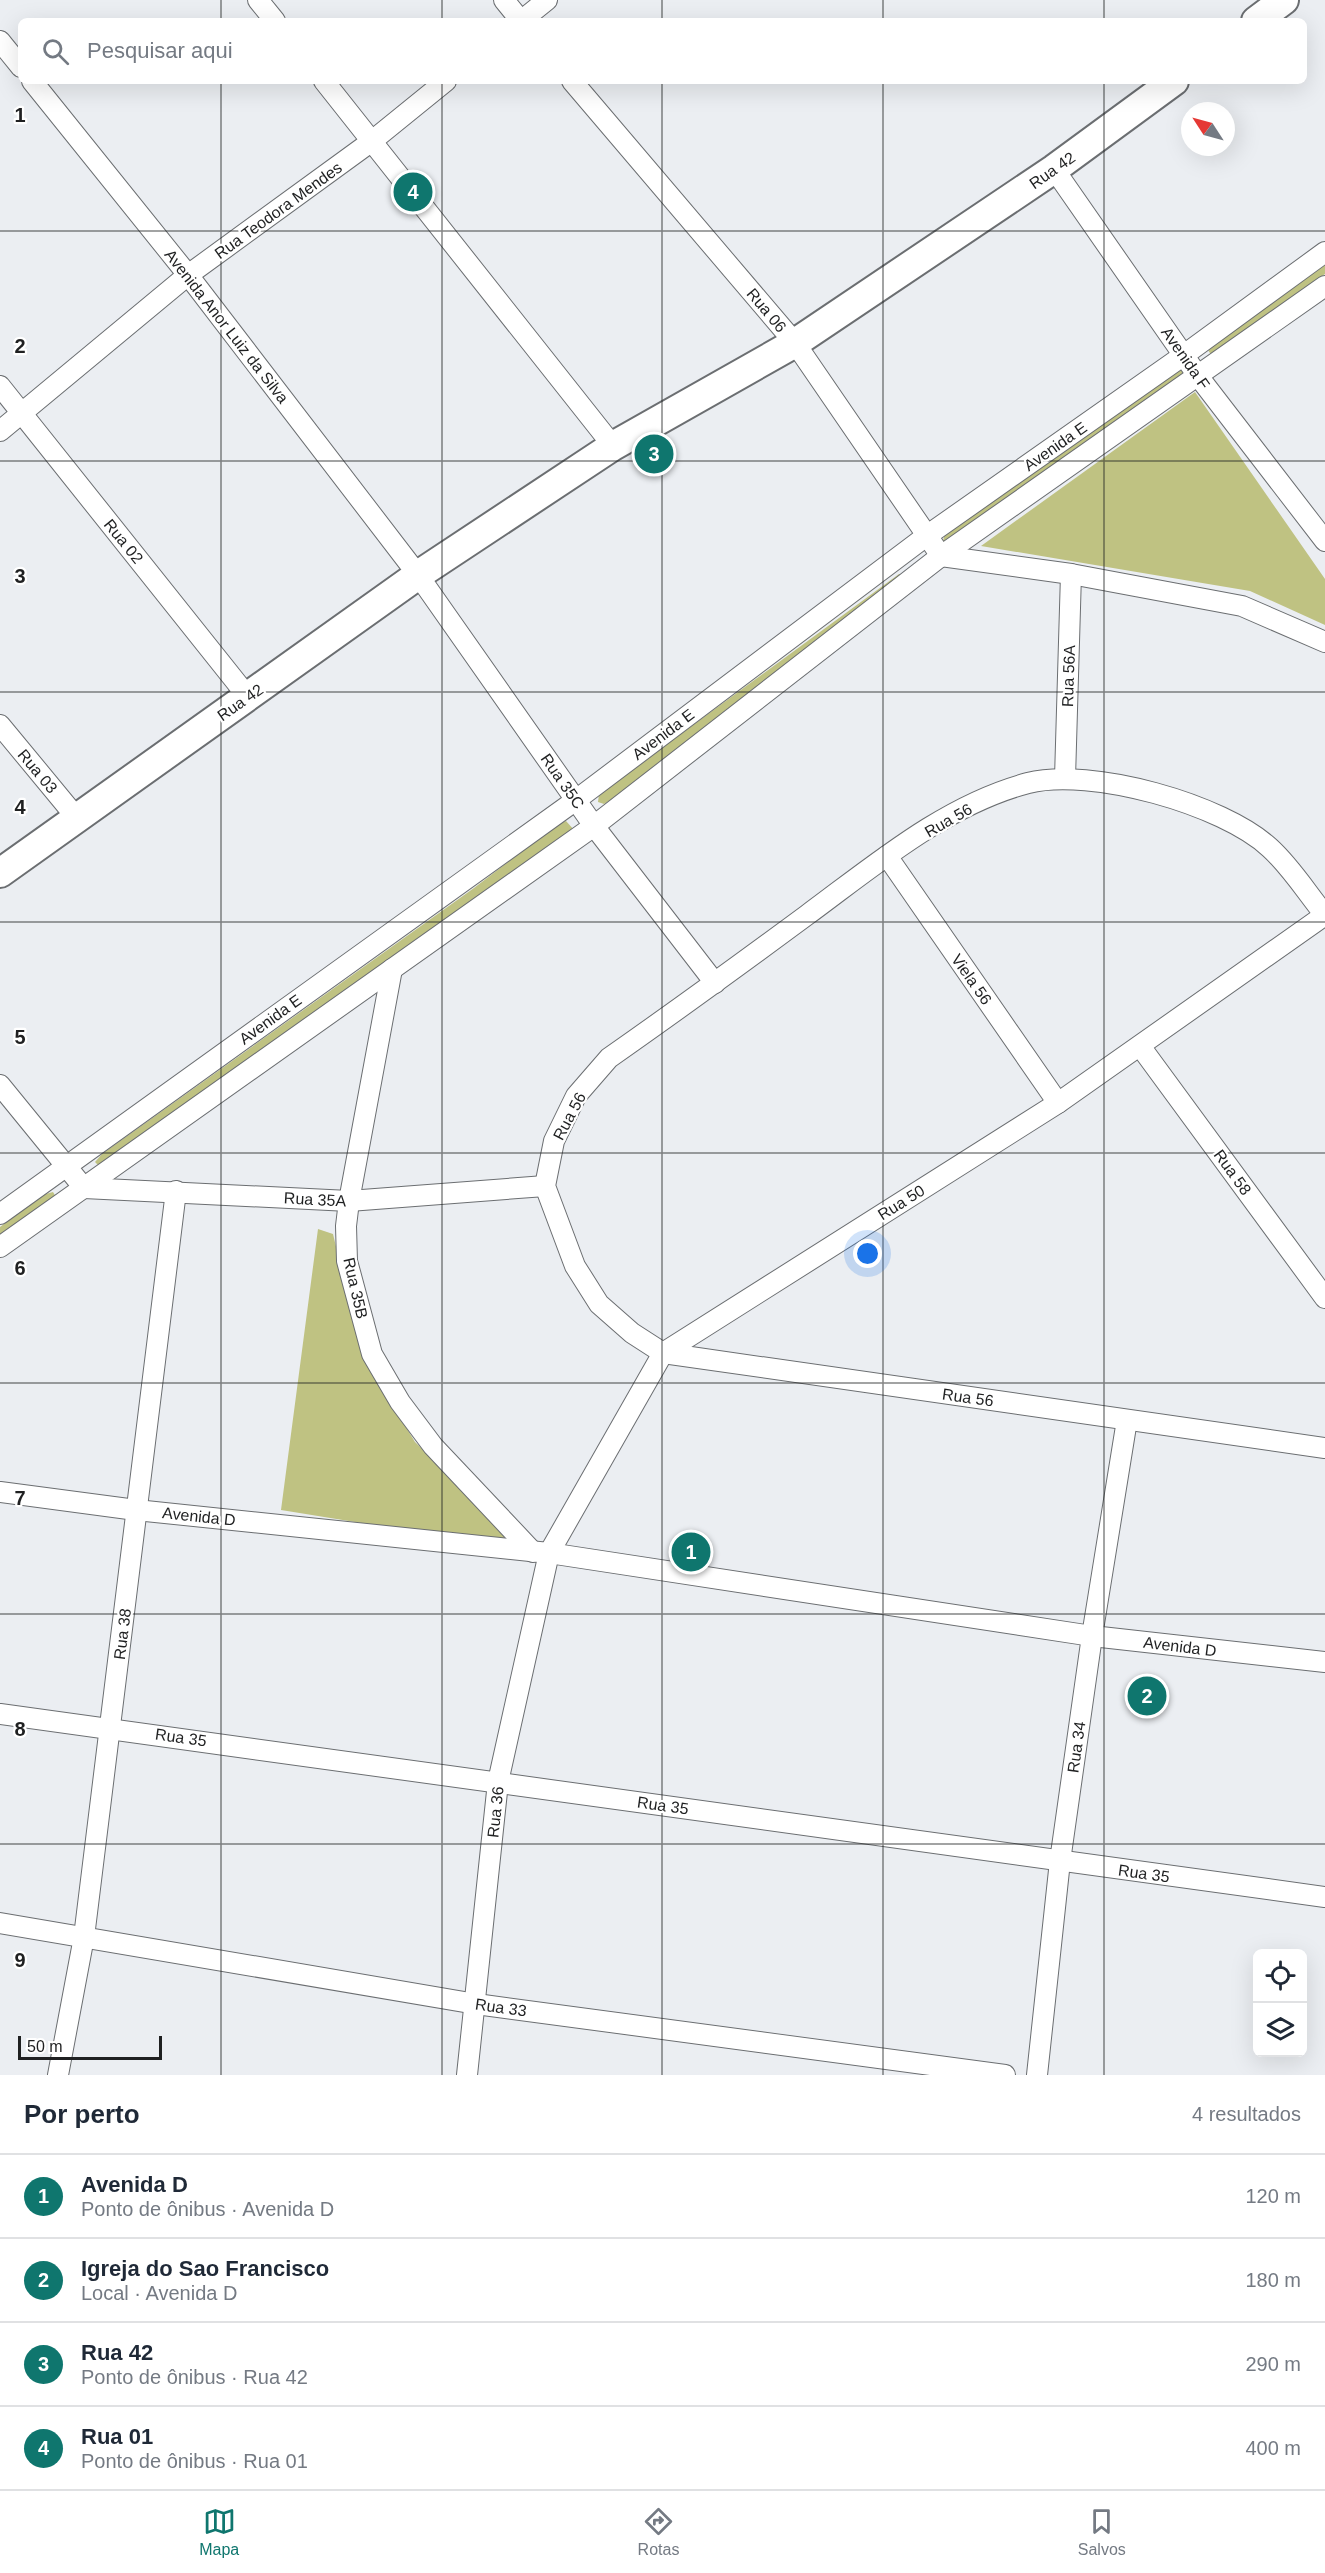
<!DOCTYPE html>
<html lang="pt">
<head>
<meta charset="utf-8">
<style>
	:root { --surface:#fff; --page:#f2f2f3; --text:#1f2937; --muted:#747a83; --line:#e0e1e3; --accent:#0f766e }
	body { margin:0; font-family:Arial,sans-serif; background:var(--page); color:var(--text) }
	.controls { position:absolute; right:18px; bottom:18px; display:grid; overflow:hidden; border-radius:9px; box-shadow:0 6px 24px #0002 }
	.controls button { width:54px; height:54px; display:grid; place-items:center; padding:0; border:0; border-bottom:2px solid var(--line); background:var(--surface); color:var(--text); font:30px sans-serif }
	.compass { position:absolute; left:1181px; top:102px; width:54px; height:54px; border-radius:50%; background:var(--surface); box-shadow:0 6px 24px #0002; rotate:306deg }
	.scale { position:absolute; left:18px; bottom:15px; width:144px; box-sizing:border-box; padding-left:6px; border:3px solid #1f2021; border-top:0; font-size:16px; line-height:21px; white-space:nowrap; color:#1f2021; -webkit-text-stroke:4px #fff; paint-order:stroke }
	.you { position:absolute; left:868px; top:1254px; width:21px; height:21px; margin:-15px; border:4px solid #fff; border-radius:50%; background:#1a73e8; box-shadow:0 0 0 9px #1a73e833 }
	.badge { display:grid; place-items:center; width:39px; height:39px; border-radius:50%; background:var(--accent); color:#fff; font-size:20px; font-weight:700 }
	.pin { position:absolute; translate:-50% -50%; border:3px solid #fff; box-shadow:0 2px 6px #0006 }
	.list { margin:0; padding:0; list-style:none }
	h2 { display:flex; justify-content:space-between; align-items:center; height:78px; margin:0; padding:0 24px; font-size:26px }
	h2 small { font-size:20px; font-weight:400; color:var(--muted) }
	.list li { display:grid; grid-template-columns:39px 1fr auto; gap:18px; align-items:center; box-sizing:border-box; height:84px; padding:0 24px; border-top:2px solid var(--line) }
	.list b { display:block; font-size:22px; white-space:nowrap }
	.list p { margin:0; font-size:20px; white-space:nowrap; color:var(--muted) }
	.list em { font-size:20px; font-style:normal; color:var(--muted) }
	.icon { flex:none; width:33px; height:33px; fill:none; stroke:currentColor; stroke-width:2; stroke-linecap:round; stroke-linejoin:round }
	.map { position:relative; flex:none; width:1325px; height:2075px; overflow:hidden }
	.search { position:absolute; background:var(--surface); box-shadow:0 6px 24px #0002; left:18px; right:18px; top:18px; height:66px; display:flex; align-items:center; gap:15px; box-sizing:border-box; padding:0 21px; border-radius:9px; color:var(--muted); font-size:22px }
	.sheet { height:414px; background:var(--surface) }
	nav { display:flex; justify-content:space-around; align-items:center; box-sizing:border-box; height:84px; border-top:2px solid var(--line); background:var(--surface); font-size:16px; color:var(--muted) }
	nav a { display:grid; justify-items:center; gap:3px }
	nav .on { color:var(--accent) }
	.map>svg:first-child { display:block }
	.green { fill:#bfc282 }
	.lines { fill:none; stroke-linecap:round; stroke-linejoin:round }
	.street-casing { stroke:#6b6e71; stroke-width:22 }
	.secondary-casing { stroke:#6b6e71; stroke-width:32 }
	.street { stroke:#fff; stroke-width:20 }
	.secondary { stroke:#fff; stroke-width:28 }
	.grid { fill:none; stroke:#1f2021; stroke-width:1.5; stroke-opacity:0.55 }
	.labels { text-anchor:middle; stroke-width:4.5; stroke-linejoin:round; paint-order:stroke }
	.street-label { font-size:16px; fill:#1f2021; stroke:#fff }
	.grid-label { font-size:20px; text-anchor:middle; font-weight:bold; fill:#1f2021; stroke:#fff; stroke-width:4.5; stroke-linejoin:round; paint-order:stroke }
</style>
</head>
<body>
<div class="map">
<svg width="1325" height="2075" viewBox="0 0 1325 2075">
	<rect width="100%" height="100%" fill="#ebeef2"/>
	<!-- green -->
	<g class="green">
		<polygon points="1325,264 1325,274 1213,355 1209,352 1208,347"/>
		<polygon points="1181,368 1186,373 945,542 943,541 945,533"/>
		<polygon points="1195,392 1325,579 1325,625 1250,591 981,546"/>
		<polygon points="899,574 905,575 623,792 604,804 598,802 599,794"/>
		<polygon points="566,821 575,831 100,1167 95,1162 102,1154 474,888 558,824"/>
		<polygon points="53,1192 56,1197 0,1239 0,1227 42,1195"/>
		<polygon points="318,1229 333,1234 362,1355 415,1442 506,1529 503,1543 497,1545 281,1510"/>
	</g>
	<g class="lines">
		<!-- street casing -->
		<g class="street-casing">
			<g id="street">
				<polyline points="258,0 275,21"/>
				<polyline points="504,0 521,21"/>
				<polyline points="521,21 547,0"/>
				<polyline points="0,41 21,67"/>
				<polyline points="32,81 188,275 418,575 594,826 715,983"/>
				<polyline points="324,81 613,446"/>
				<polyline points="572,81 795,343 941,556 1071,574 1242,606 1325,642"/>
				<polyline points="1054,169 1198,376 1325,541"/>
				<polyline points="0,386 248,697"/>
				<polyline points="0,431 188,275 372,141 446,81"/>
				<polyline points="0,725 76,817"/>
				<polyline points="1065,778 1071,574"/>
				<polyline points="887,856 1058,1103"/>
				<path d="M1325 915C1307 893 1291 867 1270 848 1223 804 1090 767 1028 783 945 805 875 865 807 915 742 963 676 1011 609 1058L576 1096 554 1141 545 1186 575 1266 599 1304 632 1333 663 1353 1325 1448"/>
				<polyline points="392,969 349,1201 346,1226 347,1261 372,1354 400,1402 433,1446 533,1552"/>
				<polyline points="1140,1046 1325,1298"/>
				<polyline points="0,1085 84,1188 349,1201 545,1186"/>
				<polyline points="0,1214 576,800 925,537 1184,355 1325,252"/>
				<polyline points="0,1247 594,826 941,556 1325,286"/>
				<polyline points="0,1492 136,1510 549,1553 1092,1636 1325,1662"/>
				<polyline points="0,1714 1325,1897"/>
				<polyline points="0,1923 476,2004 1005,2075"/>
				<polyline points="58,2075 84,1937 176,1191"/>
				<polyline points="467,2075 498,1782 549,1553 663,1353 1058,1103 1325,915"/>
				<polyline points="1037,2075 1060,1861 1092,1636 1127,1420"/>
			</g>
		</g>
		<!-- secondary casing -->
		<g class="secondary-casing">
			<g id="secondary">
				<polyline points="1256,21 1284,0"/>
				<polyline points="0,873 418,575 613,446 795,343 1054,169 1174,81"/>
			</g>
		</g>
		<!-- street -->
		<use href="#street" class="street"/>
		<!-- secondary -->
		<use href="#secondary" class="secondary"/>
	</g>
	<!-- grid -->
	<path class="grid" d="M221 0V21M442 0V21M662 0V21M883 0V21M1104 0V21M221 81V2075M442 81V2075M662 81V2075M883 81V2075M1104 81V2075M0 231H1325M0 461H1325M0 692H1325M0 922H1325M0 1153H1325M0 1383H1325M0 1614H1325M0 1844H1325"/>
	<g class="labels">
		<!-- street labels -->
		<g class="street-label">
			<text transform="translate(1052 170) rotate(-35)" y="6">Rua 42</text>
			<text transform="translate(278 210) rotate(-36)" y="6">Rua Teodora Mendes</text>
			<text transform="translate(767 310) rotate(50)" y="6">Rua 06</text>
			<text transform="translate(227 326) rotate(52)" y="6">Avenida Anor Luiz da Silva</text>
			<text transform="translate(1186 358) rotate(55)" y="6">Avenida F</text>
			<text transform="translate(1055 446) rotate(-35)" y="6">Avenida E</text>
			<text transform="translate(124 541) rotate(51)" y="6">Rua 02</text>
			<text transform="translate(1068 676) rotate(-88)" y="6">Rua 56A</text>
			<text transform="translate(240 702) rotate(-35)" y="6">Rua 42</text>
			<text transform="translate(663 734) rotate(-37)" y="6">Avenida E</text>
			<text transform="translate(38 771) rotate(50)" y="6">Rua 03</text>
			<text transform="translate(563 781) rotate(55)" y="6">Rua 35C</text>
			<text transform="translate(948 820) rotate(-30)" y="6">Rua 56</text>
			<text transform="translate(972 979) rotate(55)" y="6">Viela 56</text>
			<text transform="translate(270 1019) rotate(-36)" y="6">Avenida E</text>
			<text transform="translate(569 1116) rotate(-62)" y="6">Rua 56</text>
			<text transform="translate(1233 1172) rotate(54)" y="6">Rua 58</text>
			<text transform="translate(315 1199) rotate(3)" y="6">Rua 35A</text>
			<text transform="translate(901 1202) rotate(-32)" y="6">Rua 50</text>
			<text transform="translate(356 1288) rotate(77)" y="6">Rua 35B</text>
			<text transform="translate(968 1397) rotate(8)" y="6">Rua 56</text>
			<text transform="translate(199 1516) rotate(6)" y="6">Avenida D</text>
			<text transform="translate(122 1634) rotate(-83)" y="6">Rua 38</text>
			<text transform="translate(1180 1646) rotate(7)" y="6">Avenida D</text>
			<text transform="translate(181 1737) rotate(8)" y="6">Rua 35</text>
			<text transform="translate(1076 1747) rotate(-82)" y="6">Rua 34</text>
			<text transform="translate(663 1805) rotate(8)" y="6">Rua 35</text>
			<text transform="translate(495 1812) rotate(-84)" y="6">Rua 36</text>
			<text transform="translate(1144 1873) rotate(8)" y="6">Rua 35</text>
			<text transform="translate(501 2007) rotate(8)" y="6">Rua 33</text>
		</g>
	</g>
	<g class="grid-label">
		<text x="20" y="122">1</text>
		<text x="20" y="353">2</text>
		<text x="20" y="583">3</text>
		<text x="20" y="814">4</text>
		<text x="20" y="1044">5</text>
		<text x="20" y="1275">6</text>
		<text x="20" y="1505">7</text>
		<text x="20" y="1736">8</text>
		<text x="20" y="1967">9</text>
	</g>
</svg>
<div class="controls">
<button><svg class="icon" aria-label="locate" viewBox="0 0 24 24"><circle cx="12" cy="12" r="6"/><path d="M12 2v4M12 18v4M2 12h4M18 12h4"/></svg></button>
<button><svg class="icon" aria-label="layers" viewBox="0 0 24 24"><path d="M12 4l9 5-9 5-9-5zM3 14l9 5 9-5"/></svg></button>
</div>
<svg class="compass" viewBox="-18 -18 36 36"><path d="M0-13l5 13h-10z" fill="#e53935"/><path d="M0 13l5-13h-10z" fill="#747a83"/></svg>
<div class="scale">50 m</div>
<div class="you"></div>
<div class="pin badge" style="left:691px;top:1552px">1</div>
<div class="pin badge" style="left:1147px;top:1696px">2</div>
<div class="pin badge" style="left:654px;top:454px">3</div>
<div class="pin badge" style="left:413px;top:192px">4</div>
<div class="search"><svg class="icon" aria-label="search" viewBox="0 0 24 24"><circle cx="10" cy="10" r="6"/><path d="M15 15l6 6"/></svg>Pesquisar aqui</div>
</div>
<section class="sheet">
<h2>Por perto<small>4 resultados</small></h2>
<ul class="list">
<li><span class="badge">1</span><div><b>Avenida D</b><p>Ponto de ônibus · Avenida D</p></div><em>120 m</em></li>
<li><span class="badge">2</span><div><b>Igreja do Sao Francisco</b><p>Local · Avenida D</p></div><em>180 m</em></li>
<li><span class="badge">3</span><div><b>Rua 42</b><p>Ponto de ônibus · Rua 42</p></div><em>290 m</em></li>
<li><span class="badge">4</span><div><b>Rua 01</b><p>Ponto de ônibus · Rua 01</p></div><em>400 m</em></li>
</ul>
</section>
<nav>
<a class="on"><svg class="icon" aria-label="map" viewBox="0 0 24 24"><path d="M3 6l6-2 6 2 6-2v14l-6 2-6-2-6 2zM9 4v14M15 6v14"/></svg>Mapa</a>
<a><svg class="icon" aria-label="directions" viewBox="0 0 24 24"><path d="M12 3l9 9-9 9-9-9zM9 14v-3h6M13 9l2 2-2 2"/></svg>Rotas</a>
<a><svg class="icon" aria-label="saved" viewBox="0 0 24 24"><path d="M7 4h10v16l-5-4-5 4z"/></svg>Salvos</a>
</nav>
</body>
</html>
